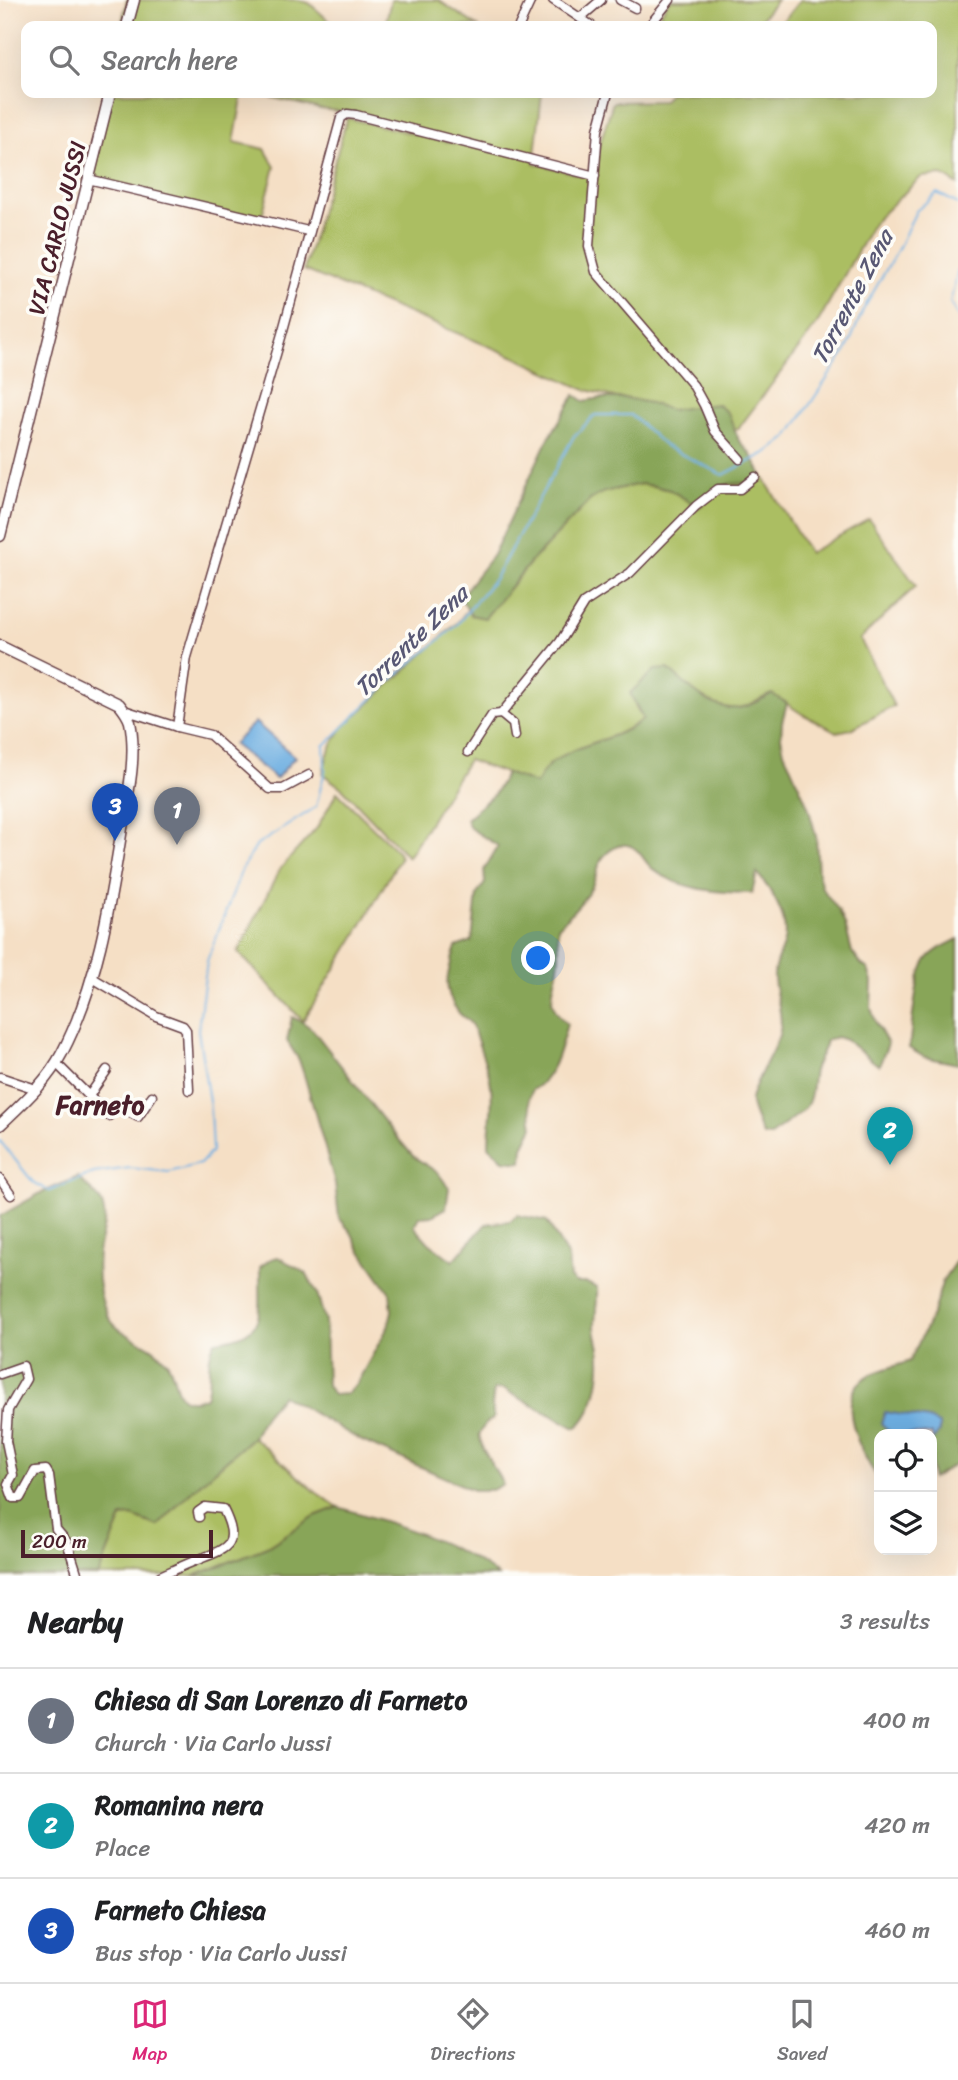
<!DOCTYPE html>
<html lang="en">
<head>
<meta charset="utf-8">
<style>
	:root { --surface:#fff; --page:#f2f2f2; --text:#202124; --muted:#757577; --line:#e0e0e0; --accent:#db2777 }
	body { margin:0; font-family:Sriracha,sans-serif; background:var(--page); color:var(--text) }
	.controls { position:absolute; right:21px; bottom:21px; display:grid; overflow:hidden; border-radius:14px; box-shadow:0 7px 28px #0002 }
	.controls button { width:63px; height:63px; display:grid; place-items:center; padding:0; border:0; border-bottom:2px solid var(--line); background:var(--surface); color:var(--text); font:35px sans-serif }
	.scale { position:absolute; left:21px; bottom:18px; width:192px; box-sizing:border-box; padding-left:7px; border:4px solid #4a1f2b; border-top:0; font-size:19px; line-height:24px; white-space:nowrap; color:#4a1f2b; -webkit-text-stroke:5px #fdfcf7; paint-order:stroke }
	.you { position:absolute; left:539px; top:959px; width:24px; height:24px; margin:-18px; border:5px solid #fff; border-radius:50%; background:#1a73e8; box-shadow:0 0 0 10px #1a73e833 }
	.badge { display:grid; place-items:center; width:46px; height:46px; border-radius:50%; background:var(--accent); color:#fff; font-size:23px; font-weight:700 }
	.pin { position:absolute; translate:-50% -58px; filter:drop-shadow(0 2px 4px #0008) }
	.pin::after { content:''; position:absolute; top:37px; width:24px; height:21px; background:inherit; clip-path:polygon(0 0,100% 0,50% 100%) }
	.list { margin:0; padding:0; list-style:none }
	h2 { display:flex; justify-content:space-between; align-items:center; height:91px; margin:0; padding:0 28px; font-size:30px }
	h2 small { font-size:23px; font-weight:400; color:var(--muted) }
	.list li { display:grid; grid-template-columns:46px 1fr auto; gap:21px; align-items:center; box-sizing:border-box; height:105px; padding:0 28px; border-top:2px solid var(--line) }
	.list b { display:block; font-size:26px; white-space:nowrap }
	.list p { margin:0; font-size:23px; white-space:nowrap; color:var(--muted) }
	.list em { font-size:23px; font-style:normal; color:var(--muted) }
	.icon { flex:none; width:38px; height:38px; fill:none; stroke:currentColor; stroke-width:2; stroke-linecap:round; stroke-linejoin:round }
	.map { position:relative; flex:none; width:958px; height:1576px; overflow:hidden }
	.search { position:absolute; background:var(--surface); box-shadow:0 7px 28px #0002; left:21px; right:21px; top:21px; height:77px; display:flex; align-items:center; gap:18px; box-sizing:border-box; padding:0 24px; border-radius:14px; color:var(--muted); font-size:26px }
	.sheet { height:406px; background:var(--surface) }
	nav { display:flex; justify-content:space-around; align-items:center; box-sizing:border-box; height:98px; border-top:2px solid var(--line); background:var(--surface); font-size:19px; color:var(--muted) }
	nav a { display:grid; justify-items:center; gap:4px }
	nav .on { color:var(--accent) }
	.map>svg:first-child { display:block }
	.green { fill:#abbe62; stroke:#7a6e46; stroke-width:2 }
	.forest { fill:#88a558; stroke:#696242; stroke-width:2 }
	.water { fill:#6daee1; stroke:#5c6686; stroke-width:2 }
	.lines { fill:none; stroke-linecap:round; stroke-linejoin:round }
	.stream { stroke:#6daee1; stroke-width:2 }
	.minor-casing { stroke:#643c42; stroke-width:11 }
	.tertiary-casing { stroke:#643c42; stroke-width:13 }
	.minor { stroke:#fff; stroke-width:8 }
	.tertiary { stroke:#fff; stroke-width:10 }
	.labels { text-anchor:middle; stroke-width:7; stroke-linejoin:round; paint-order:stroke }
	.street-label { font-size:23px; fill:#4a1f2b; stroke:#fdfcf7 }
	.water-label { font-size:24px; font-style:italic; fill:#585874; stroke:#fdfcf7 }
	.quarter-label { font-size:26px; font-weight:bold; fill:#4a1f2b; stroke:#fdfcf7 }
</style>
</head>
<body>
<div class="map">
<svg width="958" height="1576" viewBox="0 0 958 1576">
	<rect width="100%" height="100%" fill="#fdfcf7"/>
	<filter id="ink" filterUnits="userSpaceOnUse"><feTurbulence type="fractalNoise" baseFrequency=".0143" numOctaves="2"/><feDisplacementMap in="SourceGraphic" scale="14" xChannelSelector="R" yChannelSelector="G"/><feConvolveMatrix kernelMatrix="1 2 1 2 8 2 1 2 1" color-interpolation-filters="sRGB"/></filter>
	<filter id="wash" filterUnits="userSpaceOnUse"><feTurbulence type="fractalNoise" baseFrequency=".00686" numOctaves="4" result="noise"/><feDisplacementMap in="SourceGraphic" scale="28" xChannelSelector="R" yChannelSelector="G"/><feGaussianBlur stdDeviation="1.57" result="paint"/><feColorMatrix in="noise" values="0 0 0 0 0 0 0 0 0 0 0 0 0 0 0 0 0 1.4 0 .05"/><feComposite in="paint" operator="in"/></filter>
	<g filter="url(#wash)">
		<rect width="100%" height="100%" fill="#f5dfc5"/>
		<!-- green -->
		<g class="green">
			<polygon points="127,0 297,0 309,3 335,26 121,26"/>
			<polygon points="391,0 438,0 477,26 385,26"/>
			<polygon points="670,0 777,0 755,26 669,26 660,14"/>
			<polygon points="800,0 958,0 958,185 942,175 921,177 874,222 817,324 738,429 583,389 515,357 304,270 347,118 456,144 346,112 320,109 253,93 542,93 534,163 589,177 613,102 663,101 669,93 932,93 932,26 779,26"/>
			<polygon points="105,93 243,93 234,142 265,149 275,167 261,219 191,206 84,177"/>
			<path d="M762 475 809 553 869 519 916 586 860 639 894 706 851 729 837 732 802 714 772 694C764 697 755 703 747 706 716 717 688 686 668 669L635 705 643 719C605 748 564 740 536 784L468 760 408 857 343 789 323 774C326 755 332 742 343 727L457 623 468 609 471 615 485 618 529 564 590 500 604 492 640 484 654 486 670 490 699 507 728 484 747 483Z"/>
			<polygon points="337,792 398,852 400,858 357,933 303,1021 238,952 280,869 317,828"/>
			<polygon points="253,1437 317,1493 338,1507 315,1516 267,1547 194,1576 98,1576 122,1517 132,1516 158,1526 186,1496"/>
		</g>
		<!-- forest -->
		<g class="forest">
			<polygon points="575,395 584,401 602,398 625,398 650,403 670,410 717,404 728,413 739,441 750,453 762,475 747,483 728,484 699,507 670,490 654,486 640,484 604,492 590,500 529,564 485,618 471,615 460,597 493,555 546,443"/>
			<path d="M668 669C688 686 716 717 747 706 755 703 764 697 772 694L787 703 782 722 781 737 784 752 808 806 816 836 818 873 822 888 839 911 845 924 852 952 861 964 868 969 872 982 871 1008 876 1023 888 1044 879 1066 846 1040 837 1037 826 1040C824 1052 817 1060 814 1071 811 1084 813 1098 805 1108 798 1117 780 1126 771 1136L762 1135C759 1125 753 1114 751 1104 749 1090 774 1052 779 1035 785 1015 774 996 774 976 774 960 781 955 784 941 789 917 771 890 757 873L752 893C719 893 681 890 654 870 644 863 640 847 627 845 620 843 609 850 604 856 597 864 597 876 592 886 584 902 570 914 558 927 557 941 561 954 558 967 553 995 544 1002 567 1024 560 1048 555 1077 532 1090L529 1099 533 1127 523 1147 522 1162 503 1160 489 1146C489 1123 495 1098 489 1075 487 1068 473 1027 471 1024 468 1020 463 1017 459 1013 441 989 447 974 456 947L472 941 477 894 485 883 484 870 498 846 470 828 466 819 495 793 506 773 536 784C540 778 543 770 549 765 576 742 616 742 643 719L630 693 655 670Z"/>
			<path d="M958 939V1064L924 1057 909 1048C912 1028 915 976 926 961 933 950 947 945 958 939Z"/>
			<path d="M292 1017 304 1023 313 1030 395 1135 413 1156 438 1173 449 1188 446 1208 432 1216 419 1217 414 1226 429 1243 453 1261 486 1224 510 1221 517 1215 547 1221 568 1257 570 1278 575 1283H587L597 1288C598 1301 595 1313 595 1326 595 1336 600 1347 600 1358 601 1379 594 1416 575 1428L503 1389 494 1390 492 1406 494 1418 485 1424 479 1435 483 1449 503 1484 492 1490H473L362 1441 282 1395 265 1415 253 1437 186 1496 158 1526 132 1516 122 1517 98 1576H0V1216L39 1194 78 1177C84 1185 95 1192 100 1200 110 1218 100 1235 98 1253 96 1275 98 1296 108 1316 119 1338 149 1339 166 1361 180 1378 170 1411 206 1397 212 1378 205 1359 215 1341 270 1336 259 1310 260 1267L271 1259 278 1257 306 1273 317 1293 325 1321 327 1385 333 1395 347 1394 357 1383 388 1327 392 1311 390 1293 360 1250 351 1232 339 1218 335 1183 305 1078 299 1060 287 1041Z"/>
			<path d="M958 1258V1463L932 1479V1434H879V1480C862 1455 831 1397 868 1376 880 1369 897 1366 910 1361L933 1313 943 1280Z"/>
			<path d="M338 1507C389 1522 456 1542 498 1576H194L267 1547 315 1516Z"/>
		</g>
		<!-- water -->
		<g class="water">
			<polygon points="255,722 295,757 276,779 233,744"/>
			<polygon points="885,1412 929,1419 939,1424 939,1432 932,1441 932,1434 891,1434 881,1423"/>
		</g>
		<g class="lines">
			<!-- stream -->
			<g class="stream">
				<polyline points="958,271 950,302 958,317"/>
				<polyline points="0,1141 33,1182 49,1191 94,1173 130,1168 169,1172 200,1164 212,1151 210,1108 198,1030 207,961 242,869 257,845 316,807 325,770 324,746 392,679 455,627 495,578 574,436 595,415 631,415 665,446 723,475 768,452 788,437 847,349 863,310 898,249 916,211 937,193 958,204"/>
			</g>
		</g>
	</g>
	<g filter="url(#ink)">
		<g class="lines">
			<!-- minor casing -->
			<g class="minor-casing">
				<g id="minor">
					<polyline points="553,0 592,26"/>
					<polyline points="620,0 635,8"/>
					<polyline points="580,18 601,0"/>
					<polyline points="519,26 531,0"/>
					<polyline points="649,26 670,0"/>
					<polyline points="608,93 598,130 589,246 596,272 693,385 704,405 715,431 740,459"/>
					<polyline points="88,179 308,231"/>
					<polyline points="124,710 177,727 210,735 270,789 283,789 309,775"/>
					<polyline points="501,714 513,724 515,736"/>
					<polyline points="177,727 187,657 282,334 341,118 347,114 356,115 595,176"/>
					<polyline points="468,752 492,715 501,714 560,642 584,603 630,573 696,506 718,489 740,489 755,477"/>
					<polyline points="91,977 156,1016 183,1026 186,1030 189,1090"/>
					<polyline points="56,1063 109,1116 119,1107 138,1117 152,1096"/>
					<polyline points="0,1077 36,1089"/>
					<polyline points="89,1096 107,1070"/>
					<polyline points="0,1179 11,1195"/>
					<polyline points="0,1374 23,1366 26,1379 8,1410 6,1441 13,1475 8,1484 13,1498 20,1498 35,1471 46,1470 49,1475 56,1529 67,1542 78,1576"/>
					<path d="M160 1576C172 1571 184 1565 197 1560 228 1548 241 1545 223 1509L205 1507 198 1512 199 1517"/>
				</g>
			</g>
			<!-- tertiary casing -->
			<g class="tertiary-casing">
				<g id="tertiary">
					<polyline points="127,26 134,0"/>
					<polyline points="0,536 110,93"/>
					<path d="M0 646 119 704C124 710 128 715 130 722 137 756 128 795 122 828 110 904 98 984 62 1053 47 1082 23 1103 0 1125"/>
				</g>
			</g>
			<!-- minor -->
			<use href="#minor" class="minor"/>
			<!-- tertiary -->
			<use href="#tertiary" class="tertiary"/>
		</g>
	</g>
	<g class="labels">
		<!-- street labels -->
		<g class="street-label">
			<text transform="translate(57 228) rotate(-76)" y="8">VIA CARLO JUSSI</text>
		</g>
		<!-- water labels -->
		<g class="water-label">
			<text transform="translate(852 297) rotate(-62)" y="8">Torrente Zena</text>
			<text transform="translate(411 641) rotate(-44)" y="8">Torrente Zena</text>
		</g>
		<!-- quarter labels -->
		<g class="quarter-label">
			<text x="100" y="1114">Farneto</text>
		</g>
	</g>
</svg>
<div class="controls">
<button><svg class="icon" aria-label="locate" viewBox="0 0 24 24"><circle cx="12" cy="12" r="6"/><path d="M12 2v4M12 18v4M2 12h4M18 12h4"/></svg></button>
<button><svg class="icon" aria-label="layers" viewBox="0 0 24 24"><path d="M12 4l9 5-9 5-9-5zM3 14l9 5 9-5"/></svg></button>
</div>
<div class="scale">200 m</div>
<div class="you"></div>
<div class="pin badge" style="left:177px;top:845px;background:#6b7280">1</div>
<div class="pin badge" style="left:890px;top:1165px;background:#0f9aa8">2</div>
<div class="pin badge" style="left:115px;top:841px;background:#1a4fb4">3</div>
<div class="search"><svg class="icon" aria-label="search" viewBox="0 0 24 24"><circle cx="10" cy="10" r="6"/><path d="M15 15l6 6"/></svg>Search here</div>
</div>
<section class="sheet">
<h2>Nearby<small>3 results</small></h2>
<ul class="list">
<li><span class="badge" style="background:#6b7280">1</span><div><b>Chiesa di San Lorenzo di Farneto</b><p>Church · Via Carlo Jussi</p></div><em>400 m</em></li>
<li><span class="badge" style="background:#0f9aa8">2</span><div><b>Romanina nera</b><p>Place</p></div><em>420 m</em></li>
<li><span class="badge" style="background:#1a4fb4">3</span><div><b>Farneto Chiesa</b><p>Bus stop · Via Carlo Jussi</p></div><em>460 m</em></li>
</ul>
</section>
<nav>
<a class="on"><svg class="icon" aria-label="map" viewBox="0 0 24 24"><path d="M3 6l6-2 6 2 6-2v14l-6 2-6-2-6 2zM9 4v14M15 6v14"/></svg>Map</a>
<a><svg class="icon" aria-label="directions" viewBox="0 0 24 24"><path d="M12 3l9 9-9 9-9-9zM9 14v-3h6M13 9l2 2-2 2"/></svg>Directions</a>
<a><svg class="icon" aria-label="saved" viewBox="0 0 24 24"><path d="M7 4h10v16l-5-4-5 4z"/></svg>Saved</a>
</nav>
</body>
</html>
